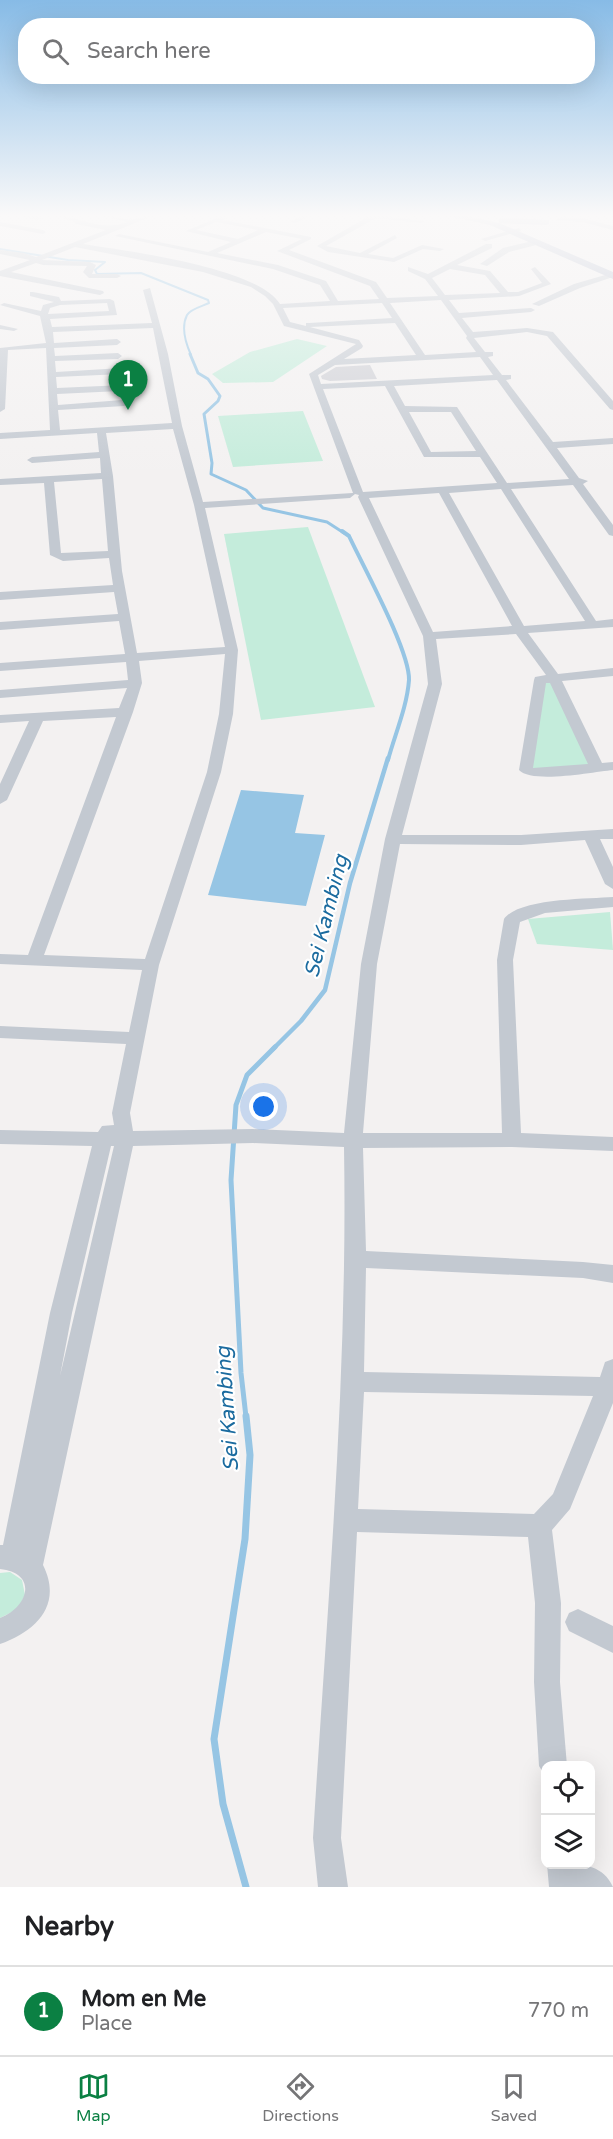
<!DOCTYPE html>
<html lang="en">
<head>
<meta charset="utf-8">
<style>
	:root { --surface:#fff; --page:#f6f6f6; --text:#202124; --muted:#757577; --line:#e0e0e0; --accent:#0b8043 }
	body { margin:0; font-family:"Varela Round",sans-serif; background:var(--page); color:var(--text) }
	.controls { position:absolute; right:18px; bottom:18px; display:grid; overflow:hidden; border-radius:12px; box-shadow:0 6px 24px #0002 }
	.controls button { width:54px; height:54px; display:grid; place-items:center; padding:0; border:0; border-bottom:2px solid var(--line); background:var(--surface); color:var(--text); font:30px sans-serif }
	.you { position:absolute; left:264px; top:1107px; width:21px; height:21px; margin:-15px; border:4px solid #fff; border-radius:50%; background:#1a73e8; box-shadow:0 0 0 9px #1a73e833 }
	.badge { display:grid; place-items:center; width:39px; height:39px; border-radius:50%; background:var(--accent); color:#fff; font-size:20px; font-weight:700 }
	.pin { position:absolute; translate:-50% -50px; filter:drop-shadow(0 2px 3px #0008) }
	.pin::after { content:''; position:absolute; top:32px; width:21px; height:18px; background:inherit; clip-path:polygon(0 0,100% 0,50% 100%) }
	.list { margin:0; padding:0; list-style:none }
	h2 { display:flex; justify-content:space-between; align-items:center; height:78px; margin:0; padding:0 24px; font-size:26px }
	h2 small { font-size:20px; font-weight:400; color:var(--muted) }
	.list li { display:grid; grid-template-columns:39px 1fr auto; gap:18px; align-items:center; box-sizing:border-box; height:90px; padding:0 24px; border-top:2px solid var(--line) }
	.list b { display:block; font-size:22px; white-space:nowrap }
	.list p { margin:0; font-size:20px; white-space:nowrap; color:var(--muted) }
	.list em { font-size:20px; font-style:normal; color:var(--muted) }
	.icon { flex:none; width:33px; height:33px; fill:none; stroke:currentColor; stroke-width:2; stroke-linecap:round; stroke-linejoin:round }
	.map { position:relative; flex:none; width:613px; height:1887px; overflow:hidden }
	.search { position:absolute; background:var(--surface); box-shadow:0 6px 24px #0002; left:18px; right:18px; top:18px; height:66px; display:flex; align-items:center; gap:15px; box-sizing:border-box; padding:0 21px; border-radius:24px; color:var(--muted); font-size:22px }
	.sheet { height:168px; background:var(--surface) }
	nav { display:flex; justify-content:space-around; align-items:center; box-sizing:border-box; height:84px; border-top:2px solid var(--line); background:var(--surface); font-size:16px; color:var(--muted) }
	nav a { display:grid; justify-items:center; gap:3px }
	nav .on { color:var(--accent) }
	.map>svg:first-child { display:block }
	.green { fill:#c4ecdb }
	.water { fill:#96c5e4 }
	.lines { fill:none; stroke-linecap:round; stroke-linejoin:round }
	.stream-far5 { stroke:#96c5e4; stroke-width:2 }
	.stream-far4 { stroke:#96c5e4; stroke-width:3 }
	.stream-far3 { stroke:#96c5e4; stroke-width:4 }
	.stream-far2 { stroke:#96c5e4; stroke-width:4.5 }
	.stream-far1 { stroke:#96c5e4; stroke-width:5 }
	.stream { stroke:#96c5e4; stroke-width:7 }
	.building { fill:#cecfd5 }
	.minor { fill:#c3c9d1; fill-rule:evenodd }
	.major { fill:#b3bbcd; fill-rule:evenodd }
	.labels { text-anchor:middle; stroke-width:4.5; stroke-linejoin:round; paint-order:stroke }
	.water-label { font-size:21px; font-style:italic; fill:#1b6b9f; stroke:#fff }
</style>
</head>
<body>
<div class="map">
<svg width="613" height="1887" viewBox="0 0 613 1887">
	<rect width="100%" height="100%" fill="#f3f1f1"/>
	<!-- green -->
	<g class="green">
		<polygon points="297,339 327,346 273,382 223,383 212,374 250,352"/>
		<polygon points="303,411 323,461 233,467 218,416"/>
		<polygon points="308,527 375,707 261,720 224,534"/>
		<polygon points="554,679 593,766 529,771 543,680"/>
		<polygon points="610,912 613,950 537,944 528,919"/>
		<polygon points="10,1572 22,1580 25,1595 18,1609 0,1618 0,1573"/>
	</g>
	<!-- water -->
	<polygon class="water" points="241,790 304,795 295,833 325,835 306,906 208,895"/>
	<g class="lines">
		<!-- stream-far5 -->
		<path class="stream-far5" d="M0 249 68 260 105 262 95 270 97 274 141 273 208 300 209 303C203 306 190 309 187 315 181 327 186 344 191 355"/>
		<!-- stream-far4 -->
		<polyline class="stream-far4" points="190,354 198,373 208,379 220,396 218,401 204,414 212,463 211,474 246,490 263,508 327,522 344,533"/>
		<!-- stream-far3 -->
		<path class="stream-far3" d="M342 531 349 536C363 566 410 651 409 680 407 707 395 734 388 760"/>
		<!-- stream-far2 -->
		<polyline class="stream-far2" points="273,1049 301,1021 325,990 350,883 388,758"/>
		<!-- stream-far1 -->
		<polyline class="stream-far1" points="246,1417 241,1373 231,1180 236,1105 247,1075 275,1047"/>
		<!-- stream -->
		<polyline class="stream" points="246,1416 250,1455 245,1539 214,1739 223,1804 246,1887"/>
	</g>
	<!-- building -->
	<polygon class="building" points="370,365 377,379 330,381 322,379 321,376 336,367"/>
	<g class="lines">
		<!-- minor -->
		<g class="minor">
			<polygon points="17,215 33,215 41,218 38,220"/>
			<path d="M52 215C80 215 98 233 127 222L100 215C111 215 126 221 135 219 143 218 147 215 155 215L83 244C126 251 257 267 280 304L330 301 320 285 273 269 115 236 119 234 208 252 231 242 186 231 224 215 226 217 223 220 311 237V239L289 250 376 282 387 298 438 296 425 279 408 271V267L428 274 486 244H492V248L457 265 490 271 508 292H518L542 283 531 269 535 267 551 284 519 296 449 300 459 313 531 308 535 310 531 312 462 318 473 332 527 328 553 332 613 401V410L610 409 547 336 527 332 474 338 485 352H493V356L488 357 502 375H511V379L506 380 553 442 613 438V444L557 448 579 478 588 481 583 484 613 525V536L609 535 573 485 511 489 596 621 613 619V627L528 633 558 674 613 668V676L562 681 602 763 613 762V770C593 772 532 784 519 770L534 680 535 677 546 675 516 634 436 639 442 684 402 835H521L613 829V839H600L613 867V889L605 884 585 840 521 845 400 844 377 964 363 1133H502L497 960 504 919C519 898 588 899 613 897V907L545 913 520 922 513 960 521 1133 613 1137V1151L512 1147 363 1148 366 1251 583 1262 613 1265V1283L583 1278 366 1268 364 1372 600 1377 605 1362 613 1359V1403L570 1509 552 1530 561 1603 560 1682 567 1766H546V1777L539 1766 534 1682 535 1603 528 1537 357 1532 341 1838 348 1887H318L313 1838C327 1608 348 1378 344 1147L253 1143 133 1146 43 1565C63 1605 36 1631 0 1644V1618C29 1607 38 1573 0 1569V1545H3L50 1313 92 1146 0 1144V1130L98 1132 102 1126 114 1125 112 1113 126 1044 0 1038V1026L129 1032 142 970 0 964V954L28 955 116 717 43 721 7 800 0 804V784L29 721 0 723V715L119 708 127 688 0 698V690L128 680 126 662 0 671V663L125 654 119 621 0 630V622L118 614 114 592 0 600V592L113 585 109 558 63 561 50 555 44 483 0 485V479L101 473 100 458 32 463 27 460 32 457 99 452 97 433 0 439V433L50 430 46 348 8 350 5 409 0 412V348L46 343 40 316 0 305 4 303 41 311 43 305 54 302 30 296V292H33L59 297 61 301 110 299 114 301 117 315 50 319 52 327 152 323 143 290 150 288 168 354 182 426 203 502 353 493 309 374 356 344 284 326 273 304 265 296 251 287 203 272 75 247 42 260 90 262 96 265 92 274H117L121 276 117 278H89L83 272 87 266 43 265 36 263 11 272 103 291 104 293 100 295 0 276V271L30 260 0 254V250L24 253 36 257 106 230 76 224 73 221ZM216 222 258 230 238 239 196 230ZM266 232 302 239 277 251 370 286 379 299 338 301 326 281 278 265 217 253ZM450 269 485 275 500 293 445 295 432 278ZM441 300 467 336 466 338 476 352 425 355 390 303ZM107 303 109 311 48 314 50 308 60 305ZM382 303 392 318 309 323H306V326L290 322 283 308ZM395 323 416 355 344 359 362 348 363 346 359 340 310 327ZM153 328 172 423 60 430 58 410 124 406 132 401 129 388 124 385 57 388 56 377 122 374 126 371 122 368 56 372 55 361 118 359 122 356 118 353 55 356 54 348 117 345 121 342 117 339 54 343 53 332ZM480 357 493 375 321 384 318 375 335 365ZM497 380 569 479 507 483 457 407 405 406 394 386ZM385 386 424 457H480L497 483 363 492 323 389ZM120 391 122 400 58 405 57 394ZM409 412H451L476 451 431 452ZM173 429 194 505 225 647 137 653 122 571 113 476 106 433ZM102 479 108 551 61 553 54 482ZM501 489 585 621 524 626 449 493ZM439 493 512 626 433 632 369 498ZM355 494 359 495 358 497 423 636 428 684 385 839 361 964 344 1133 253 1129 133 1131 130 1113 159 965 221 772 233 714 238 650 205 508 350 498ZM225 654 219 714 207 772 145 959 44 955 133 712 142 683 139 661ZM546 683H550L588 764 533 768ZM111 1146H114L60 1376 72 1313ZM364 1392 593 1396 553 1494 534 1514 358 1509Z"/>
			<polygon points="303,215 312,215 295,223 290,222"/>
			<polygon points="371,215 424,221 421,223 376,218 326,246 360,253 395,235 397,238 368,254 393,258 422,245 444,249 440,251 423,249 394,262 328,252 317,246"/>
			<polygon points="558,217 582,218 613,226 613,230 582,222 556,220"/>
			<polygon points="0,222 43,230 46,232 43,234 0,226"/>
			<polygon points="519,228 521,231 485,241 481,239"/>
			<polygon points="537,240 540,244 509,252 487,266 480,264 503,248"/>
			<polygon points="612,273 613,277 580,288 539,306 532,304 574,284"/>
			<polygon points="0,325 18,329 14,331 0,329"/>
			<polygon points="578,1609 613,1626 613,1653 569,1631 565,1622 569,1613"/>
			<path d="M547 1864C571 1864 601 1860 613 1887H549Z"/>
		</g>
		<!-- major -->
		<polygon class="major" points="444,215 463,215 499,223 499,219 502,218 549,220 549,224 546,225 499,223 613,272 613,279 490,225"/>
	</g>
	<!-- sky -->
	<linearGradient id="sky" x2="0" y2="1"><stop stop-color="#87bbe6"/><stop offset="0.45" stop-color="#faf9f9"/><stop offset="1" stop-color="#faf9f9" stop-opacity="0"/></linearGradient>
	<rect width="613" height="479" fill="url(#sky)"/>
	<g class="labels">
		<!-- water labels -->
		<g class="water-label">
			<text transform="translate(326 916) rotate(-76)" y="7">Sei Kambing</text>
			<text transform="translate(227 1409) rotate(-94)" y="7">Sei Kambing</text>
		</g>
	</g>
</svg>
<div class="controls">
<button><svg class="icon" aria-label="locate" viewBox="0 0 24 24"><circle cx="12" cy="12" r="6"/><path d="M12 2v4M12 18v4M2 12h4M18 12h4"/></svg></button>
<button><svg class="icon" aria-label="layers" viewBox="0 0 24 24"><path d="M12 4l9 5-9 5-9-5zM3 14l9 5 9-5"/></svg></button>
</div>
<div class="you"></div>
<div class="pin badge" style="left:128px;top:410px">1</div>
<div class="search"><svg class="icon" aria-label="search" viewBox="0 0 24 24"><circle cx="10" cy="10" r="6"/><path d="M15 15l6 6"/></svg>Search here</div>
</div>
<section class="sheet">
<h2>Nearby<small></small></h2>
<ul class="list">
<li><span class="badge">1</span><div><b>Mom en Me</b><p>Place</p></div><em>770 m</em></li>
</ul>
</section>
<nav>
<a class="on"><svg class="icon" aria-label="map" viewBox="0 0 24 24"><path d="M3 6l6-2 6 2 6-2v14l-6 2-6-2-6 2zM9 4v14M15 6v14"/></svg>Map</a>
<a><svg class="icon" aria-label="directions" viewBox="0 0 24 24"><path d="M12 3l9 9-9 9-9-9zM9 14v-3h6M13 9l2 2-2 2"/></svg>Directions</a>
<a><svg class="icon" aria-label="saved" viewBox="0 0 24 24"><path d="M7 4h10v16l-5-4-5 4z"/></svg>Saved</a>
</nav>
</body>
</html>
